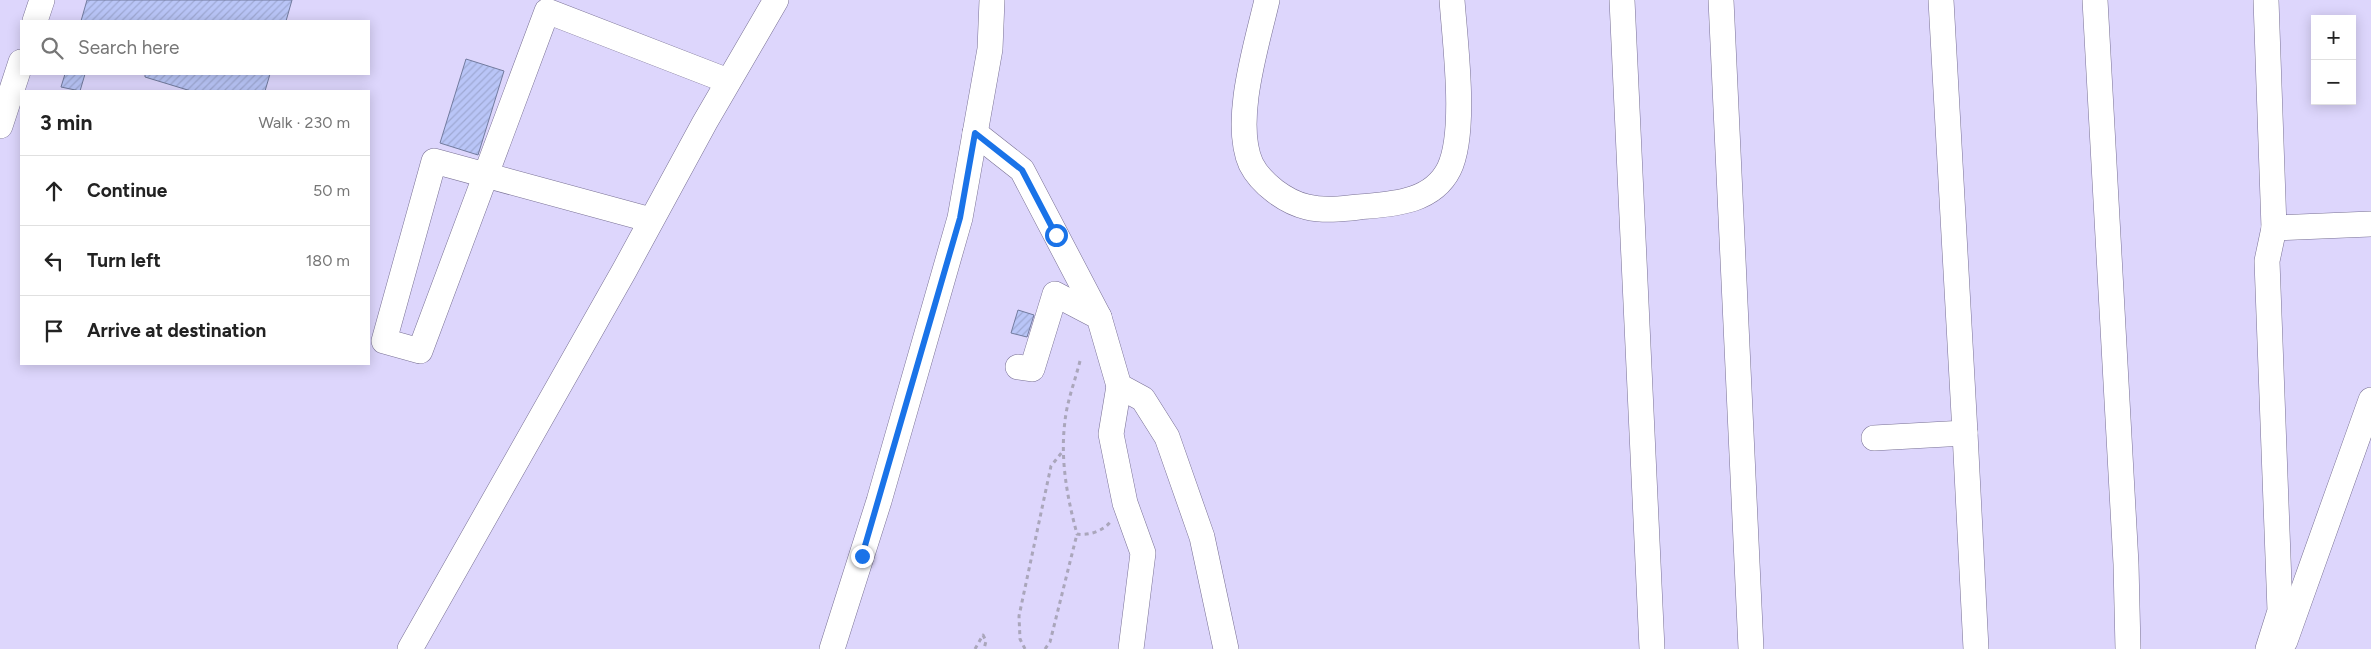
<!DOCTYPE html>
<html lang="en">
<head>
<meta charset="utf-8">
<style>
	:root { --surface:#fff; --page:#f6f6f6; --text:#222; --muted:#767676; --line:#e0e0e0 }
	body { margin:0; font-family:Figtree,sans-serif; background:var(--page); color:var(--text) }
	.controls { position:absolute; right:15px; top:15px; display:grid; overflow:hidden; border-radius:0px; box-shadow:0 2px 12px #0003 }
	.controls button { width:45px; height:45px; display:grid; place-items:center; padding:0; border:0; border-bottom:1px solid var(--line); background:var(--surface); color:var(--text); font:25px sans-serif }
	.stop { position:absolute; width:15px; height:15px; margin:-11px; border:4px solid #1a73e8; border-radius:50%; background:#fff }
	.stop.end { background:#1a73e8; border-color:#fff; box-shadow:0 1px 5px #0008 }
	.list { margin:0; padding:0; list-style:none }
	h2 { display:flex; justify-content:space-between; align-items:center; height:65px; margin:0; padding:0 20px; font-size:21px }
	h2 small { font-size:16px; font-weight:400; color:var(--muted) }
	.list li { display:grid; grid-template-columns:32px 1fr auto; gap:15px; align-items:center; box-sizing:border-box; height:70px; padding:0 20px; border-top:1px solid var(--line) }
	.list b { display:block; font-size:19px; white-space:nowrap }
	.list em { font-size:16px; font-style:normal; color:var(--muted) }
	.icon { flex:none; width:28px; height:28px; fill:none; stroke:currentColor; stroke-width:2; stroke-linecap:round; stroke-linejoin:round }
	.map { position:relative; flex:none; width:2371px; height:649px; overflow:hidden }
	.search { position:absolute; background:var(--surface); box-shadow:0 2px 12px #0003; left:20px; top:20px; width:350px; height:55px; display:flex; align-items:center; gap:12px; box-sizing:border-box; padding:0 18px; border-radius:0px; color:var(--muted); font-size:19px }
	.panel { position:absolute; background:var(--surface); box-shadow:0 2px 12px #0003; left:20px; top:90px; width:350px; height:275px; border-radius:0px }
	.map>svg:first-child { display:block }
	.built { fill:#ddd6fc; fill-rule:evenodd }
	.building { fill:url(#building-hatch); stroke:#727b9e }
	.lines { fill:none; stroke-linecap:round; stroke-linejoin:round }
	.minor-casing { stroke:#787094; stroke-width:26 }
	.path { stroke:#aaa6bb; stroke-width:3; stroke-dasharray:4 4; stroke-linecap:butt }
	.minor { stroke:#fff; stroke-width:25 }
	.route { stroke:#1a73e8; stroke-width:6 }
</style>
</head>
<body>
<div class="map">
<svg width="2371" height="649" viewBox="0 0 2371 649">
	<defs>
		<pattern id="building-hatch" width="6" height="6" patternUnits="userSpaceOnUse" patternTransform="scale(1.25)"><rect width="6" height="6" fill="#b9c5f7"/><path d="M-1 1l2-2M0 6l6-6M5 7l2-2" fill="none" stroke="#9fa9d4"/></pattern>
	</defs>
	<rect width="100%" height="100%" fill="#e5e1f9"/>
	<!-- built -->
	<path class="built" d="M0 0H2371V649H0ZM2315 19H2352V101H2315ZM21 21H369V74H21ZM21 91H369V364H21Z"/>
	<!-- building -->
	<g class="building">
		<polygon points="87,0 292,0 286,21 81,21"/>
		<polygon points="466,59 504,71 478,155 440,143"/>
		<polygon points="65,74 85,74 80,91 61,87"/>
		<polygon points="145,74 270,74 265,91 191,91 145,77"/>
		<polygon points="1018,310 1034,315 1027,337 1011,333"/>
	</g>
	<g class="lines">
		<!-- minor casing -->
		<g class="minor-casing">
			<g id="minor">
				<path d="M1267 0C1257 44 1232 121 1251 164 1261 184 1286 202 1307 207 1324 211 1342 209 1359 207 1392 204 1432 203 1449 169 1467 132 1455 43 1452 0"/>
				<polyline points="1622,0 1652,649"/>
				<polyline points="1721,0 1751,649"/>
				<polyline points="2095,0 2126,564 2128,649"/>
				<polyline points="2266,0 2274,228 2371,224"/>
				<polyline points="35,21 42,0"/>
				<polyline points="0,126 21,62"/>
				<polyline points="975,133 1022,170 1099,317"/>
				<polyline points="651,220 434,161 384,341 420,351 547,11 728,81"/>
				<polyline points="1018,367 1032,369 1055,294 1099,317 1119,386 1143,399 1167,437 1202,537 1226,649"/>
				<polyline points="1119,386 1111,434 1125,503 1143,553 1131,649"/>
				<polyline points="1965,433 1976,649"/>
				<polyline points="1874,438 1965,433 1941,0"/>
				<polyline points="2285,641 2371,400"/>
				<polyline points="410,649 624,271 705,122 776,0"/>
				<polyline points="832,649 879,501 960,218 990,49 992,0"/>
				<polyline points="2268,649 2280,611 2267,261 2274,228"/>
			</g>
		</g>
		<!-- path -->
		<g class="path">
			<path d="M1080 361C1075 381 1067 401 1065 421 1060 459 1067 497 1077 534 1088 536 1104 531 1111 521"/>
			<polyline points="975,649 983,635 986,641 984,649"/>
			<polyline points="1025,649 1020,639 1019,616 1051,466 1063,451"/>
			<polyline points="1045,649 1050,642 1077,534"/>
		</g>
		<!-- minor -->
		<use href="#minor" class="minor"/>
	</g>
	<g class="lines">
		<!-- route -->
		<polyline class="route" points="862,556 960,218 975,133 1022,170 1056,235"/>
	</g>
</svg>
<div class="controls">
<button>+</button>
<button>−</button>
</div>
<div class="stop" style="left:1056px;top:235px"></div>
<div class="stop end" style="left:862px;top:556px"></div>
<div class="search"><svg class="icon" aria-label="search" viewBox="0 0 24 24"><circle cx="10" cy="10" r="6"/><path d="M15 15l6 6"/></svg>Search here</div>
<section class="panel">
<h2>3 min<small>Walk · 230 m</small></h2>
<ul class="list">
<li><svg class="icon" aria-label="ahead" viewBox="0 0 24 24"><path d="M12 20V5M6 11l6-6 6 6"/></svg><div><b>Continue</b></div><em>50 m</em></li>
<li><svg class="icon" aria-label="left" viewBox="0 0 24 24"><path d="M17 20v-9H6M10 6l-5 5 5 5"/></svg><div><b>Turn left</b></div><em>180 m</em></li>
<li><svg class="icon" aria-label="arrive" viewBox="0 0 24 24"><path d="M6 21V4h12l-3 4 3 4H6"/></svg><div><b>Arrive at destination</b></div></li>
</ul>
</section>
</div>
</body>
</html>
